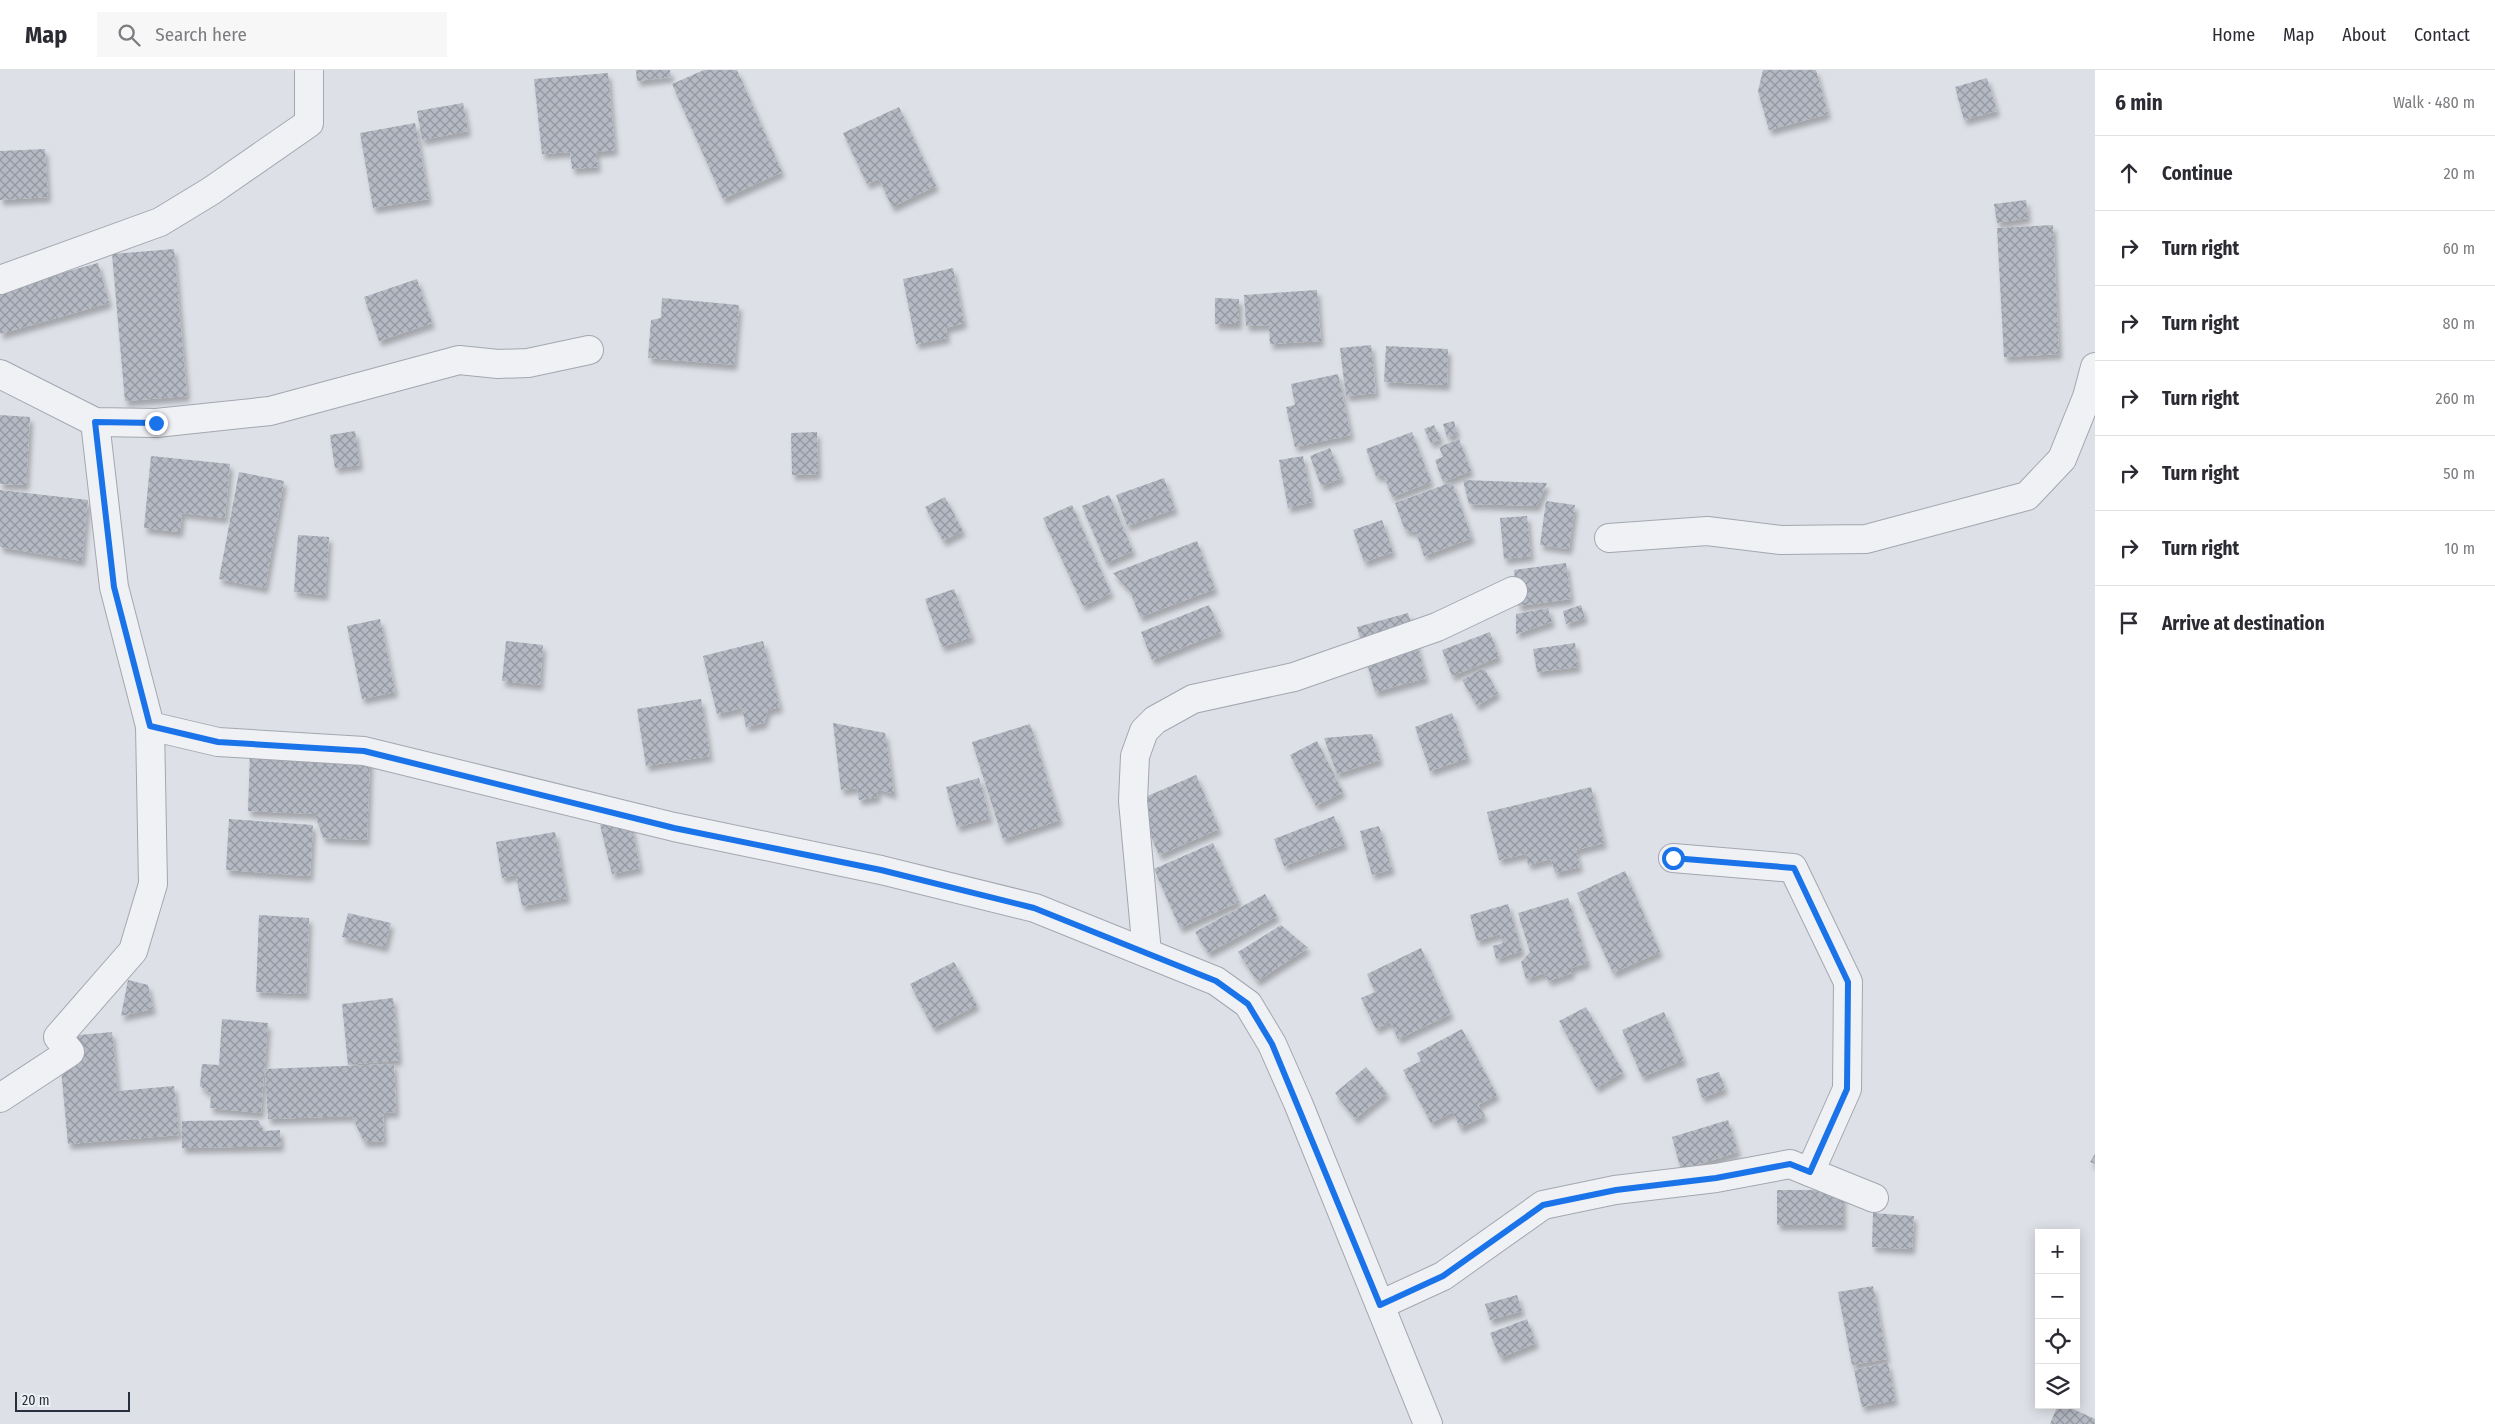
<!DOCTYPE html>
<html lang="en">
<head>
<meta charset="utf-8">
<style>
	:root { --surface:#fff; --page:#f7f7f7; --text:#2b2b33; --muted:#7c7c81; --line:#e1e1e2 }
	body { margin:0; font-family:"Fira Sans Condensed",sans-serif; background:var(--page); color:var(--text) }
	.controls { position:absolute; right:15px; bottom:15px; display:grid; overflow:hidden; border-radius:0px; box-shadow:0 2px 12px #0003 }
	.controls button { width:45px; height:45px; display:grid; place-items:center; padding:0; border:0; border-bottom:1px solid var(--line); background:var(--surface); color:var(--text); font:25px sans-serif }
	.scale { position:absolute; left:15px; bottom:12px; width:115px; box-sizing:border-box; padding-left:5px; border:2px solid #272e3c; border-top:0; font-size:14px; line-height:18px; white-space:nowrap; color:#272e3c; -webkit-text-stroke:4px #eceff4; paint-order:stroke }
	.stop { position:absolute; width:15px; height:15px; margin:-11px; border:4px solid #1a73e8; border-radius:50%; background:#fff }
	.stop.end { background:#1a73e8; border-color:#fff; box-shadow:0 1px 5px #0008 }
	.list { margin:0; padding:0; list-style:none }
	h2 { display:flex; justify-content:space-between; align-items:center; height:65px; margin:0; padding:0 20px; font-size:21px }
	h2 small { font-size:16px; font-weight:400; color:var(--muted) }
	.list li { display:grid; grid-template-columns:32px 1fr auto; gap:15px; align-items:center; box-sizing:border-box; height:75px; padding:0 20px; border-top:1px solid var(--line) }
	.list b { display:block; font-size:19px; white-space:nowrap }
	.list em { font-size:16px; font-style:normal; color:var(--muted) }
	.icon { flex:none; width:28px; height:28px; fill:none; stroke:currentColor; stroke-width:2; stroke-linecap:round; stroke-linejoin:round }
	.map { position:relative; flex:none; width:2095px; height:1354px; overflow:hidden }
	header { display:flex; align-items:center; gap:30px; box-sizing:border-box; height:70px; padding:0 25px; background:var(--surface); border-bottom:1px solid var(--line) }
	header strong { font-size:24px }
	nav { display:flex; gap:28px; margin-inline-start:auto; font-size:18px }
	.search { width:350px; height:45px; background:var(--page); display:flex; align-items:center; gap:12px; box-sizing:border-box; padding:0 18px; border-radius:0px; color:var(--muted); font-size:19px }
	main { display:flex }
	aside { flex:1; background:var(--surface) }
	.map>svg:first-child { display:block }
	.building { fill:url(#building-cross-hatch); filter:url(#shadow) }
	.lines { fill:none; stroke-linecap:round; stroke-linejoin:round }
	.street-casing { stroke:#a3a7b0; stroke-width:30 }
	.street { stroke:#eff1f5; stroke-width:28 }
	.route { stroke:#1a73e8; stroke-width:6 }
</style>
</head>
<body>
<header>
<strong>Map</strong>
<div class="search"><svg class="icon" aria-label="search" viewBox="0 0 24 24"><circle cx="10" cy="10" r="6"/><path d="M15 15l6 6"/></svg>Search here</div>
<nav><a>Home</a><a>Map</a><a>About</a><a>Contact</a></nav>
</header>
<main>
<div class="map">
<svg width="2095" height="1354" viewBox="0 0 2095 1354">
	<defs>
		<pattern id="building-cross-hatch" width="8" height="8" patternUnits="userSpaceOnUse" patternTransform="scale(1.25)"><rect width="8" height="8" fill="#b4b9c3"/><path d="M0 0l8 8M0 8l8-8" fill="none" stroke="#9297a0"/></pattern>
		<filter id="shadow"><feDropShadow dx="3" dy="5.5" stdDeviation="2.5" flood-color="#0004"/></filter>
	</defs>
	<rect width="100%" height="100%" fill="#dde0e6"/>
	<!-- building -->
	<g class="building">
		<polygon points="636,0 670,0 671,7 637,11"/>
		<polygon points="704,0 737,0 782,102 723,129 672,14"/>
		<polygon points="1763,0 1816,0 1828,44 1769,60 1758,21"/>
		<polygon points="608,3 615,80 596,82 598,97 572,99 570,82 542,84 534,9"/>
		<polygon points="1987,8 1997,41 1964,50 1955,17"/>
		<polygon points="463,33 468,61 422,70 417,41"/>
		<polygon points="899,37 936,116 892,137 879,109 867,114 843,63"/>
		<polygon points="415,53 429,129 373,138 360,63"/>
		<polygon points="45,79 48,127 0,130 0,81"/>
		<polygon points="2026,130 2028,148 1997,153 1994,134"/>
		<polygon points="2053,155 2059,284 2004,287 1997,158"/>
		<polygon points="174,179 187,326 125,331 112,184"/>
		<polygon points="98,193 109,233 0,264 0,220"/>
		<polygon points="953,198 964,253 946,258 947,268 916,274 903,209"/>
		<polygon points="417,209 432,253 379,271 364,227"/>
		<polygon points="1317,220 1321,271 1270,274 1269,255 1246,256 1244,225"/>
		<polygon points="662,228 739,235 734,295 648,288 651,250 661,248"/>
		<polygon points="1215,228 1239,229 1239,254 1215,254"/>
		<polygon points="1371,275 1376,323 1346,326 1340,278"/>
		<polygon points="1386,276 1448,279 1447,315 1384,312"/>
		<polygon points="1338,304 1351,365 1295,377 1286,337 1295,335 1291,314"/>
		<polygon points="0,345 30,347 26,415 0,414"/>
		<polygon points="1454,351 1457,364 1447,367 1443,354"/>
		<polygon points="1434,355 1441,369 1431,373 1424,359"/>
		<polygon points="355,361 360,395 335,398 330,365"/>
		<polygon points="817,362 818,404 792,405 791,363"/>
		<polygon points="1412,362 1431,412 1392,427 1384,406 1376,406 1366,379"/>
		<polygon points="1459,369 1471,401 1443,412 1435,390 1443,387 1439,377"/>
		<polygon points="1330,378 1342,408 1321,416 1310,386"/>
		<polygon points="151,386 230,394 225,448 182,443 180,462 144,458"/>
		<polygon points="1303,386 1312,432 1288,438 1279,390"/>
		<polygon points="239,402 284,411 265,518 219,509"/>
		<polygon points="1164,408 1175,439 1127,456 1116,425"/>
		<polygon points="1463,410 1547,413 1537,436 1469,434"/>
		<polygon points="1452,412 1472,468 1424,486 1416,462 1405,460 1395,433"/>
		<polygon points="0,420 88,430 82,491 0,477"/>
		<polygon points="1109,425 1133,481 1106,493 1082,436"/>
		<polygon points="945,427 963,461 943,471 925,437"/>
		<polygon points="1546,431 1575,435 1569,479 1540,475"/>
		<polygon points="1072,435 1111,523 1083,536 1043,448"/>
		<polygon points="1527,446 1531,486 1504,489 1500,448"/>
		<polygon points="1382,450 1393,482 1364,492 1353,460"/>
		<polygon points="298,465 329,467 325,525 294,522"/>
		<polygon points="1197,471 1215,519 1140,547 1130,521 1113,503"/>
		<polygon points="1566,493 1571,529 1518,536 1514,500"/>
		<polygon points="954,519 972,567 942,577 925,529"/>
		<polygon points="1209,535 1221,562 1152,590 1141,562"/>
		<polygon points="1581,535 1585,548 1566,554 1563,541"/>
		<polygon points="1548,538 1552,552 1516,564 1516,544"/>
		<polygon points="1408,543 1426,608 1375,622 1357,557"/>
		<polygon points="380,549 395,622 362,629 347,556"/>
		<polygon points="1490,562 1499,587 1452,606 1442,580"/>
		<polygon points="506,571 543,575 540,615 502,611"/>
		<polygon points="763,571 780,637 768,640 764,653 746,657 742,638 717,644 703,586"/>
		<polygon points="1575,573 1578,597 1537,602 1533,579"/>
		<polygon points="1484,598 1498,623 1477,636 1462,610"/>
		<polygon points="701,629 710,686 646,696 637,639"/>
		<polygon points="1452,643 1468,688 1430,701 1415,657"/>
		<polygon points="833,653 885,663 894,724 877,719 878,727 859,730 857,718 841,720"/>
		<polygon points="1030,654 1060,750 1003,769 972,672"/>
		<polygon points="1372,664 1380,690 1337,704 1324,668"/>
		<polygon points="1317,671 1343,722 1316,736 1290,685"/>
		<polygon points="250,682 370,687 367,770 323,768 315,744 248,741"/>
		<polygon points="1196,705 1219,759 1159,785 1136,731"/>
		<polygon points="979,708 990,748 957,757 946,717"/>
		<polygon points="1591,717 1604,773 1576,780 1580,797 1555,803 1551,789 1528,795 1526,784 1499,790 1487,742"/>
		<polygon points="1334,746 1345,774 1284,796 1274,769"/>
		<polygon points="229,749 313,755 310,806 226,800"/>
		<polygon points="630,749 640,798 612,804 600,755"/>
		<polygon points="1379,756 1392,799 1372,805 1360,761"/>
		<polygon points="555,762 567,828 522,836 516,805 502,808 496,772"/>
		<polygon points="1213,773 1239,832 1180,858 1154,799"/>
		<polygon points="1625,801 1660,882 1613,903 1577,823"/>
		<polygon points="1265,824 1277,846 1208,883 1195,862"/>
		<polygon points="1568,828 1588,893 1571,898 1572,903 1548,911 1545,903 1526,909 1521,892 1530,882 1518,843"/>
		<polygon points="1508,834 1522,881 1496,889 1493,876 1503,873 1500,864 1477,871 1470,845"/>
		<polygon points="348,843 391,853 385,877 342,867"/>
		<polygon points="259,845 309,848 306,924 256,922"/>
		<polygon points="1281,855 1308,878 1257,911 1238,882"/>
		<polygon points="1421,878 1451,944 1398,969 1390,952 1376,959 1361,928 1375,922 1367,904"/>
		<polygon points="954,892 977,935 933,958 910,914"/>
		<polygon points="128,910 148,915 153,939 121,946"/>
		<polygon points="393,928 399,990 348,995 342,934"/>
		<polygon points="1586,937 1623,1002 1596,1018 1559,951"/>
		<polygon points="1664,942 1684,990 1642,1007 1622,960"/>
		<polygon points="222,949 268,953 261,1043 210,1038 211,1024 200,1016 202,994 219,995"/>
		<polygon points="1462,959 1497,1025 1478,1035 1485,1046 1460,1058 1453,1042 1431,1053 1403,1000 1421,991 1417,983"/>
		<polygon points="112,962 118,1021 174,1016 179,1065 68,1074 58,967"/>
		<polygon points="394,994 396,1042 383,1043 384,1071 364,1072 352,1046 268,1049 265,999"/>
		<polygon points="1366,997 1387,1023 1355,1049 1335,1023"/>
		<polygon points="1719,1002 1725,1019 1702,1028 1696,1009"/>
		<polygon points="258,1050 264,1061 280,1060 281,1076 182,1078 182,1051"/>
		<polygon points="1728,1050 1738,1082 1681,1100 1672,1067"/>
		<polygon points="2095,1084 2095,1094 2090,1092"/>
		<rect x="1777" y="1120" width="66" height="35"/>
		<polygon points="1873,1143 1914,1146 1912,1179 1872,1177"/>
		<polygon points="1873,1216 1887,1289 1852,1295 1838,1222"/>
		<polygon points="1517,1225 1522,1241 1490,1250 1485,1234"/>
		<polygon points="1527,1249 1536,1273 1500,1288 1490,1263"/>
		<polygon points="1888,1293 1895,1330 1862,1337 1854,1300"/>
		<polygon points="2058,1335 2064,1335 2095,1349 2095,1354 2050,1354"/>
	</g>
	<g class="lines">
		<!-- street casing -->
		<g class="street-casing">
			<g id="street">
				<polyline points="0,210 160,152 211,121 309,53 309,0"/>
				<polyline points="0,304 95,352 156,353 270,341 459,290 498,294 528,293 589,280"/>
				<polyline points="1609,468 1707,461 1781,470 1866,469 2027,426 2062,389 2087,327 2095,297"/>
				<polyline points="150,656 218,672 364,681 674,757 881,800 1035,838 1216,911 1248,934 1272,974 1298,1033 1428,1354"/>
				<polyline points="1673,788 1793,798 1848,912 1847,1019 1810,1102"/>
				<polyline points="1147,883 1133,731 1135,686 1144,661 1155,650 1193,629 1294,607 1437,557 1513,521"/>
				<polyline points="0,1028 70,982 58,967 133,881 153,814 150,656 114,517 95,352"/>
				<polyline points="1380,1235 1443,1206 1543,1135 1615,1120 1716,1108 1790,1094 1874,1128"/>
			</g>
		</g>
		<!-- street -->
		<use href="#street" class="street"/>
	</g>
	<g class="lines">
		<!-- route -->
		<polyline class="route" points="156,353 95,352 114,517 150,656 218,672 364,681 674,758 881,800 1034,838 1216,911 1248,934 1272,974 1380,1235 1443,1206 1543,1135 1616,1120 1716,1108 1790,1094 1810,1102 1847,1019 1848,912 1794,798 1673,788"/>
	</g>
</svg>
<div class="controls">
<button>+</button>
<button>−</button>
<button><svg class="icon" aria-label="locate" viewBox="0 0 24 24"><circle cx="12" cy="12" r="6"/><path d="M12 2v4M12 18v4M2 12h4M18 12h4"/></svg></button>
<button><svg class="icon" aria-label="layers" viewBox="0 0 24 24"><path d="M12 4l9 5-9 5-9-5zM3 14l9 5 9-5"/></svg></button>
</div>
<div class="scale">20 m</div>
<div class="stop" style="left:1673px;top:788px"></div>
<div class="stop end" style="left:156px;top:353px"></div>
</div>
<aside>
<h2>6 min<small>Walk · 480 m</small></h2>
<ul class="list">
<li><svg class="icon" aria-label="ahead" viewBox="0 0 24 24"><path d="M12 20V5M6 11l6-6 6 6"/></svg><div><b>Continue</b></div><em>20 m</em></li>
<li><svg class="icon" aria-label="right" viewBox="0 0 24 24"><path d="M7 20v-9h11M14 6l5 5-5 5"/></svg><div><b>Turn right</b></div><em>60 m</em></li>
<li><svg class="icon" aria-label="right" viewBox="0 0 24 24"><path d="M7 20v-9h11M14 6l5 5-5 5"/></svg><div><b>Turn right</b></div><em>80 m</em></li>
<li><svg class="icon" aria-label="right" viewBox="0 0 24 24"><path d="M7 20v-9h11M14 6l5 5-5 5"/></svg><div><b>Turn right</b></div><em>260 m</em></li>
<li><svg class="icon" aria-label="right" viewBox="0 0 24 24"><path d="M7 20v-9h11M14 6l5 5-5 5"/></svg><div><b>Turn right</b></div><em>50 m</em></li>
<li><svg class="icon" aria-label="right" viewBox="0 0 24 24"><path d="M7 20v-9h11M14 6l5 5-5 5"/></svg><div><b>Turn right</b></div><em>10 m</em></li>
<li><svg class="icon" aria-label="arrive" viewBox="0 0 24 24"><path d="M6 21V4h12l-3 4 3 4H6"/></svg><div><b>Arrive at destination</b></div></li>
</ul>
</aside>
</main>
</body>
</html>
